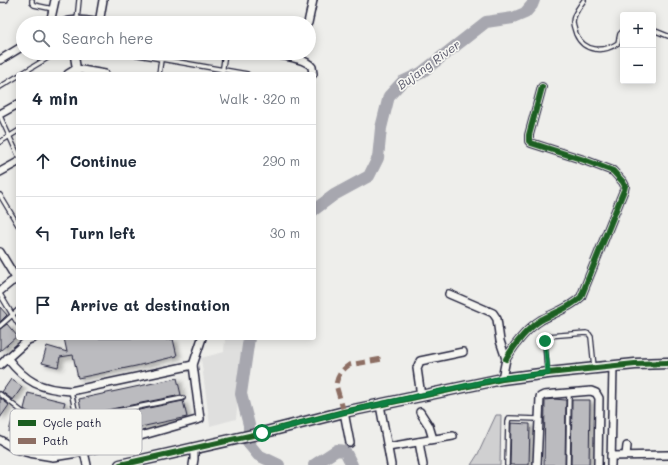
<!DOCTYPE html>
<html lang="en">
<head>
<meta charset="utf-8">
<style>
	:root { --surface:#fff; --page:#f2f2f3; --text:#1f2937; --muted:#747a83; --line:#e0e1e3 }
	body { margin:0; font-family:Mali,sans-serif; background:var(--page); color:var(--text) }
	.controls { position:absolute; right:12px; top:12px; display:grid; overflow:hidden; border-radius:4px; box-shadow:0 2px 10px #0003 }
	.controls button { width:36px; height:36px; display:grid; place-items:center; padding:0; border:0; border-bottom:1px solid var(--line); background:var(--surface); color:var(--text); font:20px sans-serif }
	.stop { position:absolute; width:12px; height:12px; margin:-9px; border:3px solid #0b8043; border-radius:50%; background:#fff }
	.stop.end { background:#0b8043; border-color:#fff; box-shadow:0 1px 4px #0008 }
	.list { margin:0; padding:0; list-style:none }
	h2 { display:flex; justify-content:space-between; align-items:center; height:52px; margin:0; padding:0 16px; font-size:17px }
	h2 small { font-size:13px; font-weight:400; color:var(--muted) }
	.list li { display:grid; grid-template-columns:26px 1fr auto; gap:12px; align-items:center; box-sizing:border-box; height:72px; padding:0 16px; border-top:1px solid var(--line) }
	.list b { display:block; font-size:15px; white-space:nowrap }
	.list em { font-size:13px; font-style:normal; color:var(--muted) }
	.icon { flex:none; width:22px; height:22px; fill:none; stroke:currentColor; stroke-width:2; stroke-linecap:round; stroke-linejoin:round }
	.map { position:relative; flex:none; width:668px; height:465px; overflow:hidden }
	.search { position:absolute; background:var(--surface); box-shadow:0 2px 10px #0003; left:16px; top:16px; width:300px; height:44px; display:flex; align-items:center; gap:10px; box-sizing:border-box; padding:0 14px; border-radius:22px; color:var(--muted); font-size:15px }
	.panel { position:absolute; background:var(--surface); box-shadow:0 2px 10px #0003; left:16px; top:72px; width:300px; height:268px; border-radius:4px }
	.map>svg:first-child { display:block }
	.built { fill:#dfdfde }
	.green { fill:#d0d0d1; stroke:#797986 }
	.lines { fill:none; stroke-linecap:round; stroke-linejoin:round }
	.river { stroke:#a7a7af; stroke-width:12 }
	.building { fill:#bbbbbf; stroke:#22223b; filter:url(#shadow) }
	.lane-casing { stroke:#22223b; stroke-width:6 }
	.street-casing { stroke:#22223b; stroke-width:10 }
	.secondary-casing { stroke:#22223b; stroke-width:13 }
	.lane { stroke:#f6f6f2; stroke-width:3.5 }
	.street { stroke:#f6f6f2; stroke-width:7 }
	.secondary { stroke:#f6f6f2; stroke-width:10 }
	.quiet { stroke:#8d6e63; stroke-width:5; stroke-dasharray:10 5; stroke-linecap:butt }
	.cycleway-casing { stroke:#f6f6f2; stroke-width:8 }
	.cycleway { stroke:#1b5e20; stroke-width:6 }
	.route { stroke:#0b8043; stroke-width:5 }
	.labels { text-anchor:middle; stroke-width:3.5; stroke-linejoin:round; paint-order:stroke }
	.water-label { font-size:12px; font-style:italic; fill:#575769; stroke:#f6f6f2 }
	.key { fill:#f6f6f2; stroke:#b6b6bb; stroke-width:1 }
	.key-label { font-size:11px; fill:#22223b }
</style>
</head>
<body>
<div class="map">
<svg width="668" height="465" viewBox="0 0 668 465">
	<defs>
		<filter id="shadow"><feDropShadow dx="4" dy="2.5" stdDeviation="2" flood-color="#0004"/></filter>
	</defs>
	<rect width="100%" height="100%" fill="#eeeeeb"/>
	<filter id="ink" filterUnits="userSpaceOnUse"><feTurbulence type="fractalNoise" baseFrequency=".025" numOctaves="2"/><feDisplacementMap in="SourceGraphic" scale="8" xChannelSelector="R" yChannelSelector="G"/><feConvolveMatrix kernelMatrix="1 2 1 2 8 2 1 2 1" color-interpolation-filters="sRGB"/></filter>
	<g filter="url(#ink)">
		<!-- built -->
		<polygon class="built" points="225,338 244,338 236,419 210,426 201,358 224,352"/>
		<!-- green -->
		<polygon class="green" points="496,415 501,415 500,465 471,465 478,454"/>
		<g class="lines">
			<!-- river -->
			<g class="river">
				<polyline points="314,210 334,195 369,176 378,158 381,128 389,96 402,82 421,73 486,22 513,18 525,13 532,5 534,0"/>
				<polyline points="249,338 241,394 249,425 249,444 258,455 279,465"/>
				<polyline points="314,465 337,450 345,451 352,465"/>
			</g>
		</g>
		<!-- building -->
		<g class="building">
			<polygon points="0,307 7,315 0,322"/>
			<polygon points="7,324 17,336 0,351 0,329"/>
			<polygon points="64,338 166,338 166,340 173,339 177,356 136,366 78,378 73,355 60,357 58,367 42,363 47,346 67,352"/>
			<polygon points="177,378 181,395 82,415 79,399"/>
			<polygon points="11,379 22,387 13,400 2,392"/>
			<polygon points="28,393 65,402 61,416 37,415 27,411 24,409"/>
			<polygon points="0,398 9,405 0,418"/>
			<polygon points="554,399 566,400 565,465 544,465 545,400"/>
			<polygon points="572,400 590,400 589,465 571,465"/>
			<polygon points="183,401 187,417 89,438 85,421"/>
			<polygon points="13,415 22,417 22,416 36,421 59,423 59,425 70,428 66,445 9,432"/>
			<polygon points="511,423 530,424 529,465 510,465"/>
		</g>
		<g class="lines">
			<!-- lane casing -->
			<g class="lane-casing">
				<g id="lane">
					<polyline points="0,0 6,0"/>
					<polyline points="32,0 32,3 34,5 53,9"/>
					<path d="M584 0C580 6 573 14 573 22 573 26 575 30 576 34 584 52 603 53 618 43L620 34 623 31"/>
					<polyline points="77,20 79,0"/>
					<polyline points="653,30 668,36"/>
					<polyline points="127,53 247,74"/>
					<polyline points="21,74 56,53"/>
					<polyline points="159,74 162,53"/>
					<polyline points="222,74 225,53"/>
					<polyline points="0,87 18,76"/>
					<polyline points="0,116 18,155"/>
					<polyline points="0,142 18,131"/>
					<polyline points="0,195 18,225"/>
					<polyline points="0,294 18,324"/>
					<polyline points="0,326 18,310"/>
					<polyline points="547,371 545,342 548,336 586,333 589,334 591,337 594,367"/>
					<polyline points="71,391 84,452"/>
					<polyline points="0,394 25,414 36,418 52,420 77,419 183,398"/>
					<polyline points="507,465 508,422 509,418 538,419"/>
					<polyline points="568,465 569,393"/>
				</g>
			</g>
			<!-- street casing -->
			<g class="street-casing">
				<g id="street">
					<polyline points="50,23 55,0"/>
					<path d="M63 23C75 18 88 21 101 23"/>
					<polyline points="99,23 103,0"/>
					<polyline points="308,23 313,0"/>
					<polyline points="74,53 77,72"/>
					<path d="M266 53C278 55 305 57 312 67L313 74"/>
					<polyline points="0,60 23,46"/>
					<polyline points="68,74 76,69 105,74"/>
					<polyline points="0,114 18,104"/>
					<polyline points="0,172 18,162"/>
					<polyline points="0,252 17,280"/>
					<polyline points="0,291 11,282 18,279"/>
					<polyline points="449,294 493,313 497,319 500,341 506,359 502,379"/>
					<path d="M7 358C27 383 40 389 71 391L193 365"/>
					<path d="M506 359C515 344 525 330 541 320 554 313 570 308 581 297L624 190 625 186 623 182 613 171 584 160 531 143 529 141V135L542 87"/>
					<polyline points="0,365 28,340 34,338"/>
					<polyline points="421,396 417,368 420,361 463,352"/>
					<polyline points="380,405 391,465"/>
					<polyline points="344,412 350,443"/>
					<polyline points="420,412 429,426 433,439"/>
					<polyline points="0,440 15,449 29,453 53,457 84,452 200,419 193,365 202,338"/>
					<polyline points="419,442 423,465"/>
					<polyline points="388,447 453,436"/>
					<polyline points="84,452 87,465"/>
					<polyline points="626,455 627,446"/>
					<polyline points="611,456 668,455"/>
					<polyline points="193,465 194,459 194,449"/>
					<polyline points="537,465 540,397 544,395 591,391 596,393 599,398 598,465"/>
					<polyline points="611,465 613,366"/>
				</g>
			</g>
			<!-- secondary casing -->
			<g class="secondary-casing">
				<polyline id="secondary" points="120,465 262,433 344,412 502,379 548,373 635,364 668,363"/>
			</g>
			<!-- lane -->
			<use href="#lane" class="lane"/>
			<!-- street -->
			<use href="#street" class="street"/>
			<!-- secondary -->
			<use href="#secondary" class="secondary"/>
			<!-- quiet -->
			<path class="quiet" d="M344 412 336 385C337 376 342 370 349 365L382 359"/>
			<!-- cycleway casing -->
			<g class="cycleway-casing">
				<g id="cycleway">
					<path d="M506 359C515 344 525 330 541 320 554 313 570 308 581 297L624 190 625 186 623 182 613 171 584 160 531 143 529 141V135L542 87"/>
					<polyline points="120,465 262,433 344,412 502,379 548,373 635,364 668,363"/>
				</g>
			</g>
			<!-- cycleway -->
			<use href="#cycleway" class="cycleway"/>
		</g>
	</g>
	<g class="lines" filter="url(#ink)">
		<!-- route -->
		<polyline class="route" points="262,433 344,412 502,378 548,373 545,341"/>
	</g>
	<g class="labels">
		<!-- water labels -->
		<g class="water-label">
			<text transform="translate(429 65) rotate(-36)" y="4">Bujang River</text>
		</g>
	</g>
	<!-- legend -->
	<rect x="10" y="409" width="132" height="46" rx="6" class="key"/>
	<rect x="18" y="420" width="18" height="6" fill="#1b5e20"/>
	<rect x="18" y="438" width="18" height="6" fill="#8d6e63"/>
	<g class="key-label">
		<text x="43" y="427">Cycle path</text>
		<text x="43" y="445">Path</text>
	</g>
</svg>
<div class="controls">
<button>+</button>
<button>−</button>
</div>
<div class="stop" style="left:262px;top:433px"></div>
<div class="stop end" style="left:545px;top:341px"></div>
<div class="search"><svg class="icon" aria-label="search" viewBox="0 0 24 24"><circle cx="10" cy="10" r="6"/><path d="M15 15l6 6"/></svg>Search here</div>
<section class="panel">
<h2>4 min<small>Walk · 320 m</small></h2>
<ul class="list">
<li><svg class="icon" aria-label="ahead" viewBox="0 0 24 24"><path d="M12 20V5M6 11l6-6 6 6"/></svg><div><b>Continue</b></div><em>290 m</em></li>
<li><svg class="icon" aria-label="left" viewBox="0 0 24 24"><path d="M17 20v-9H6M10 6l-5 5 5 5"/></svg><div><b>Turn left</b></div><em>30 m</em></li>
<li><svg class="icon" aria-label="arrive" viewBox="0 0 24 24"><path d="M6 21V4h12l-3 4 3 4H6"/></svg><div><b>Arrive at destination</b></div></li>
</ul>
</section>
</div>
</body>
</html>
